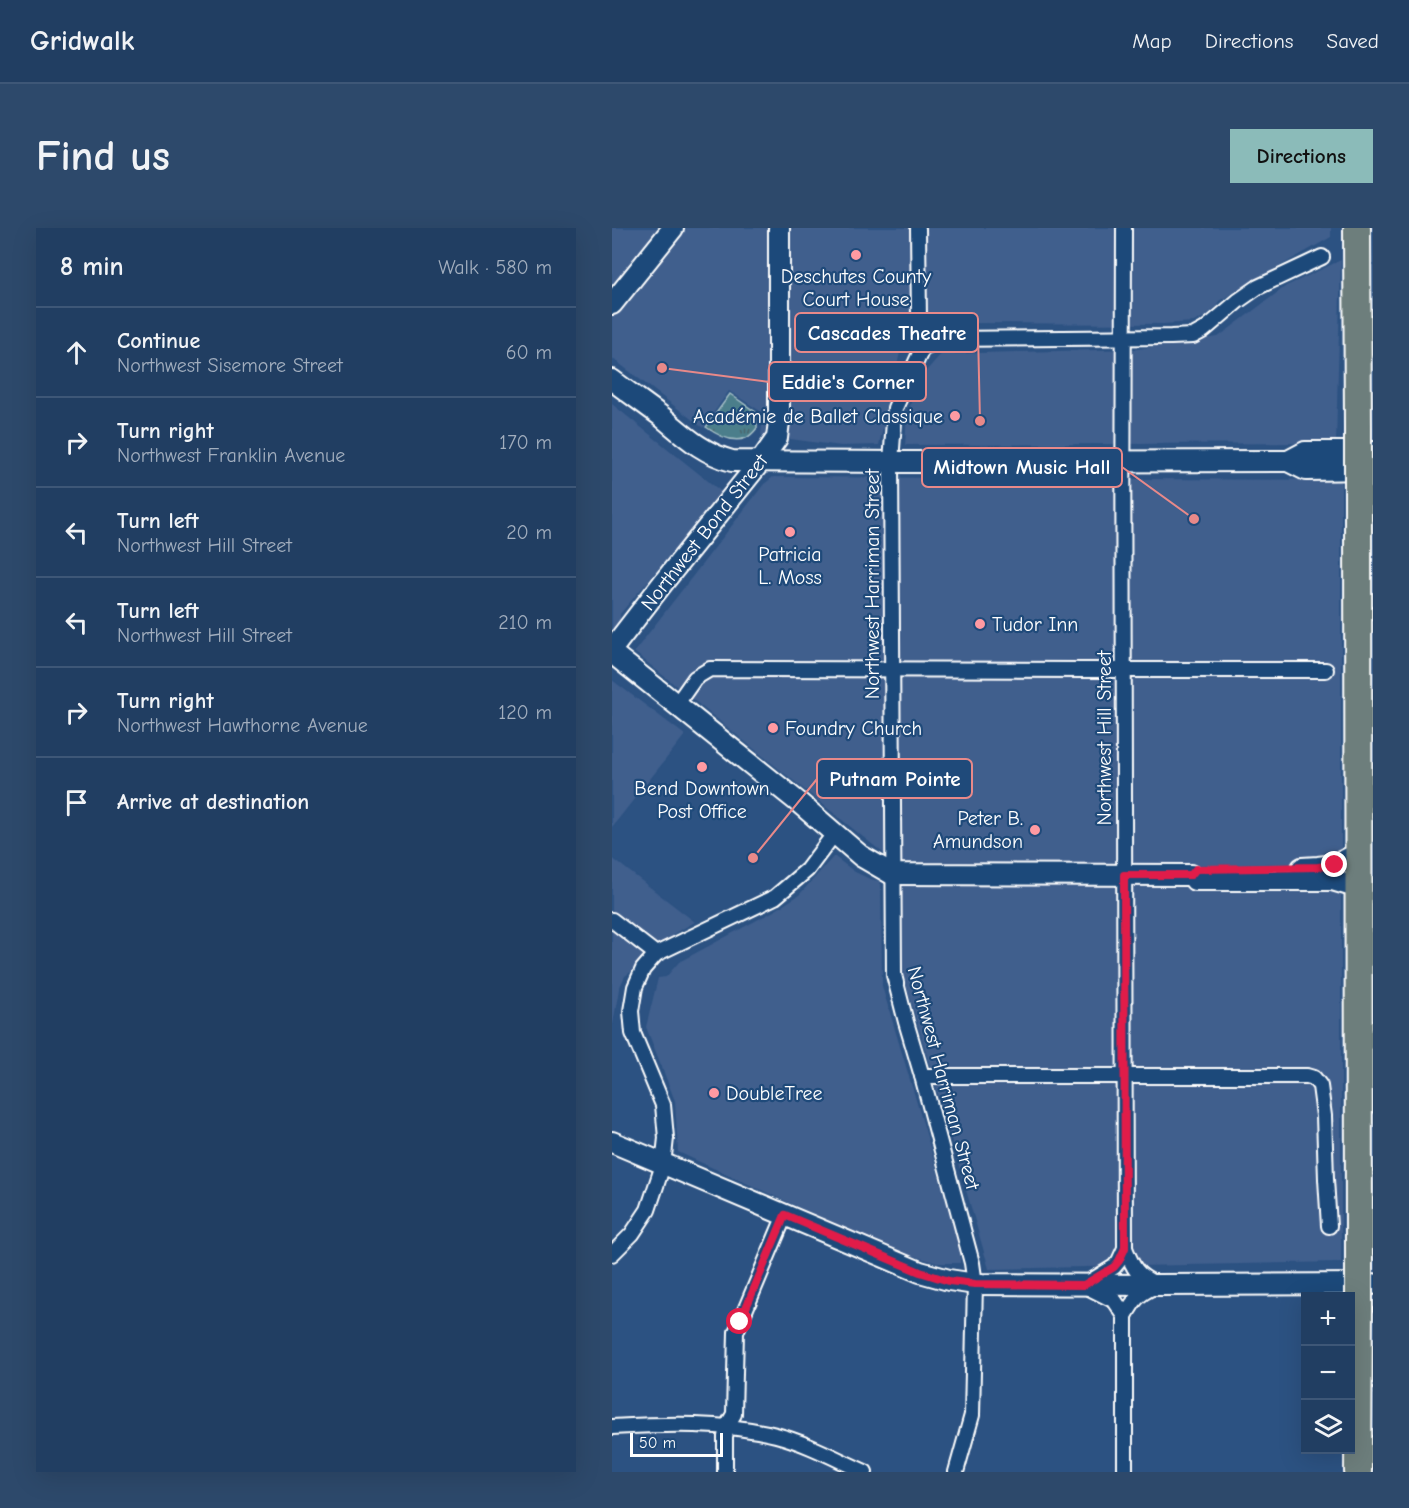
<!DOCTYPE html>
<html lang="en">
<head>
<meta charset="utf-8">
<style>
	:root { --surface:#213e62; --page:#2d496b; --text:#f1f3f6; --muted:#a2aebe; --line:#3e5777; --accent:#8bbbb9 }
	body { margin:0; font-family:"Comic Neue",sans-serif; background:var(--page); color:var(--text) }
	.controls { position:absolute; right:18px; bottom:18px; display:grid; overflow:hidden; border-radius:0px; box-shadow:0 6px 24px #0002 }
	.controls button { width:54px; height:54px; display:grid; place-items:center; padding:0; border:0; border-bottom:2px solid var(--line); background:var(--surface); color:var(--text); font:30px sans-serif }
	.scale { position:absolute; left:18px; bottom:15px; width:93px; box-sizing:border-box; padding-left:6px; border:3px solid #fff; border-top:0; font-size:16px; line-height:21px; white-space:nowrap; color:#fff; -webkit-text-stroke:4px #1f4a7a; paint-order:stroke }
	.stop { position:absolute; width:18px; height:18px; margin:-14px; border:4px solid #e11d48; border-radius:50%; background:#fff }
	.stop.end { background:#e11d48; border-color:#fff; box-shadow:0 2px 6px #0008 }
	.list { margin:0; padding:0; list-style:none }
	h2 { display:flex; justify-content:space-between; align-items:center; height:78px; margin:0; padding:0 24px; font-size:26px }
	h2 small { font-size:20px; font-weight:400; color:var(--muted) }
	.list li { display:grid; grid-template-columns:39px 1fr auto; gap:18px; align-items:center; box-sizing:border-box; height:90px; padding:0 24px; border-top:2px solid var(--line) }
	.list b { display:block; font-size:22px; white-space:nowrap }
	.list p { margin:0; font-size:20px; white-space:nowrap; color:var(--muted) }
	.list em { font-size:20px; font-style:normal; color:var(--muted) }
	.icon { flex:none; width:33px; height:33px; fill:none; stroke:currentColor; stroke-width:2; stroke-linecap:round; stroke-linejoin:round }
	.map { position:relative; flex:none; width:761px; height:1244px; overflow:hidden; border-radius:0px }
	header { display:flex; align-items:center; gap:36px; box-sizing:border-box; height:84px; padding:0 30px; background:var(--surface); border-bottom:2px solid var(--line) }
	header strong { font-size:28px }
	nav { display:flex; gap:33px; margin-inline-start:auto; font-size:21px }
	.intro { display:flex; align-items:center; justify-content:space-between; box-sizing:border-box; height:144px; padding:0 36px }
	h1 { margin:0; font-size:42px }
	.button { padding:15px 27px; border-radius:0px; background:var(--accent); color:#111; font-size:21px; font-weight:700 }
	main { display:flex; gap:36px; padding:0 36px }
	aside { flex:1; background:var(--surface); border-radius:0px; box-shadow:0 6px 24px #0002 }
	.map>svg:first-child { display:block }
	.built { fill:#3f5e8d }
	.grass { fill:url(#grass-tufts); stroke:#a5bec5; stroke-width:1.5 }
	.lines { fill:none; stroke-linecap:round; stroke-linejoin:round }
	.street-casing { stroke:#fff; stroke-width:18 }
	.secondary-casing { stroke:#fff; stroke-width:24 }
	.highway-casing { stroke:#fff; stroke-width:30 }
	.street { stroke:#1f4a7a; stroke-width:14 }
	.secondary { stroke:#1f4a7a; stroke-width:20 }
	.highway { stroke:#6d7e7c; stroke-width:26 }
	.highway-bridge-casing { stroke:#fff; stroke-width:30; stroke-linecap:butt }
	.highway-bridge { stroke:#6d7e7c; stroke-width:26 }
	.route { stroke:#e11d48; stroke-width:8 }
	.poi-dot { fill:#ff9aa2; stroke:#1f4a7a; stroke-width:2 }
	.labels { text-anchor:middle; stroke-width:4.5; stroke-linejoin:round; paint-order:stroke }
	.poi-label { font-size:20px; fill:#fff; stroke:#1f4a7a }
	.street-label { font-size:20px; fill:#fff; stroke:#1f4a7a }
	.leader { fill:none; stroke:#e88989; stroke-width:2 }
	.callout-dot { fill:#e88989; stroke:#1f4a7a; stroke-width:2 }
	.callout { fill:#1f4a7a; stroke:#e88989; stroke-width:2 }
	.callout-label { font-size:21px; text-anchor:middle; font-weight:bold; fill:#fff }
</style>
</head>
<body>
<header>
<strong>Gridwalk</strong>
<nav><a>Map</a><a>Directions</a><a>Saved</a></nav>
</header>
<div class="intro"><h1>Find us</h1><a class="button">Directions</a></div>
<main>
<aside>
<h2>8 min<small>Walk · 580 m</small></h2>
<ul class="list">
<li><svg class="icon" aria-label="ahead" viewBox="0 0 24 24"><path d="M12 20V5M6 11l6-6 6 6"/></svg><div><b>Continue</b><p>Northwest Sisemore Street</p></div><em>60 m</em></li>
<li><svg class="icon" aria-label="right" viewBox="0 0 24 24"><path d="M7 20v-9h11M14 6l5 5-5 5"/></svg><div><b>Turn right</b><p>Northwest Franklin Avenue</p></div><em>170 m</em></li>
<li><svg class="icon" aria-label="left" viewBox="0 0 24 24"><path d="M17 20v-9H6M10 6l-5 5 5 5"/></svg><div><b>Turn left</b><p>Northwest Hill Street</p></div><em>20 m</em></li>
<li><svg class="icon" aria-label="left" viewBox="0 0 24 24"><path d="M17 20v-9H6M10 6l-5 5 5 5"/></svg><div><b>Turn left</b><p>Northwest Hill Street</p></div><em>210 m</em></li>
<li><svg class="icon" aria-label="right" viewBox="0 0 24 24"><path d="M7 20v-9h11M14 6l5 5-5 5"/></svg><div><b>Turn right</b><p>Northwest Hawthorne Avenue</p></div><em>120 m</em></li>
<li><svg class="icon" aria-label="arrive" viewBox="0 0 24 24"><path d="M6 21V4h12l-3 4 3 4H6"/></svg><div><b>Arrive at destination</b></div></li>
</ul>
</aside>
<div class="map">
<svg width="761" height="1244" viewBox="0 0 761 1244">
	<defs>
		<pattern id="grass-tufts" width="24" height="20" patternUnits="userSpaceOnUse" patternTransform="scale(1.5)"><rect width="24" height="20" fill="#4b7e8b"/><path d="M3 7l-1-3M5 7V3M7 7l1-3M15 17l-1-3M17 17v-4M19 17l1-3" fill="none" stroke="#4c656c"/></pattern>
	</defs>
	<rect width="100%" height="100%" fill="#2c5282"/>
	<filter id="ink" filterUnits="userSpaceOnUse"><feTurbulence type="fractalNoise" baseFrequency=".0167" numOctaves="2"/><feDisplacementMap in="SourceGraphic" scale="12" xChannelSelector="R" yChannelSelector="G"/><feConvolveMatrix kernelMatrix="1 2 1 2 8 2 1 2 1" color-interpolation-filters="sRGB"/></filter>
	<g filter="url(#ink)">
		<!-- built -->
		<g class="built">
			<polygon points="0,0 719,0 719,9 607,73 603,80 594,88 582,94 551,96 344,95 319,90 297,100 292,107 267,217 229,218 149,207 151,185 117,163 91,200 0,130"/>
			<polygon points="729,32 724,215 293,217 295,187 303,162 314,143 329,126 525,121 606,109 674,58"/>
			<polygon points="0,176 111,265 8,386 8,395 0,406"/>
			<polygon points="161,249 729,252 729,1034 377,1041 290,743 287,638 22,424 152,256"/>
			<polygon points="0,452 73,507 0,599"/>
			<polygon points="221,629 223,629 243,644 258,651 267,653 269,656 270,758 348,1019 348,1035 325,1035 278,1021 66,924 63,873 34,799 46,750 54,749 67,734 162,683 187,667"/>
			<polygon points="0,630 83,694 63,705 56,714 46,717 28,731 19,744 13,748 7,761 1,796 0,795"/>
		</g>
		<!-- grass -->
		<path class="grass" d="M118 166 145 185V200C142 204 138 208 134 210 120 216 105 207 94 199Z"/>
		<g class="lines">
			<!-- street casing -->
			<g class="street-casing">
				<g id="street">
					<polyline points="306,0 307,91 310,121 283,180 279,234 282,747 294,794 310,848 360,1035 363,1056 360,1187 344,1244"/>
					<path d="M512 0C510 340 513 680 513 1020 521 1039 523 1046 542 1055"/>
					<polyline points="310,121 333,111 559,109 581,108 592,102 626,73 646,59 710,29"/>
					<polyline points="64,477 83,450 98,441 475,442 714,442"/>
					<polyline points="0,692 44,726"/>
					<polyline points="310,848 695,848 702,850 708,858 712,888 714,951 717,998"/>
					<polyline points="0,1026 20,1006 36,982 51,937 54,910 51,877 21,805 19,783 23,759 31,741 44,726 163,669 195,642 222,606"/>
					<polyline points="474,1056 502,1039 507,1033 513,1020"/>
					<polyline points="475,1059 503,1073 513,1088"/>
					<path d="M0 1199C55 1196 111 1194 164 1207 195 1215 224 1231 253 1244"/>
					<polyline points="113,1244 113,1209 115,1198 122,1186 124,1104 173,987"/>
					<path d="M513 1244V1088C522 1072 526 1066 542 1059"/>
				</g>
			</g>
			<!-- secondary casing -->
			<g class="secondary-casing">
				<g id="secondary">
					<polyline points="0,76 61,0"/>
					<path d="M0 152C16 164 33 176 49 188 72 207 90 225 120 233L295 234 676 233 694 242 761 241"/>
					<polyline points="676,233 693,224 761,224"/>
					<polyline points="0,421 54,351 148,234 165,210 167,193 167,0"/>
					<polyline points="0,425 185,573 249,628 280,646 579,647 583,652 720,652 747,660"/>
					<polyline points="690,640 706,639 723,637 747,625"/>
					<polyline points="0,914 308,1044 337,1052 363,1056 546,1057 761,1056"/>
				</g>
			</g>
			<!-- highway casing -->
			<g class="highway-casing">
				<g id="highway">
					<polyline points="745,0 746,199"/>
					<polyline points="746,259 747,1032"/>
					<polyline points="746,1244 747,1078"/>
				</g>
			</g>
			<!-- street -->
			<use href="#street" class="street"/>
			<!-- secondary -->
			<use href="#secondary" class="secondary"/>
			<!-- highway -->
			<use href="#highway" class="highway"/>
			<!-- highway-bridge casing -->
			<g class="highway-bridge-casing">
				<g id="highway-bridge">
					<polyline points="746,199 746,259"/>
					<polyline points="747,1032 747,1078"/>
				</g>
			</g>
			<!-- highway-bridge -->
			<use href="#highway-bridge" class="highway-bridge"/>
		</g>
	</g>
	<g class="lines" filter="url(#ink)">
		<!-- route -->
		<polyline class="route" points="128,1094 173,987 308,1044 337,1053 363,1056 472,1057 502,1039 507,1033 513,1020 512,647 579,647 584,641 706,639 723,637"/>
	</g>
	<!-- markers -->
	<g class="poi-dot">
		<circle cx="244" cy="27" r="6"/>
		<circle cx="343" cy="188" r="6"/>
		<circle cx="178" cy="304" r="6"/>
		<circle cx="368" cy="396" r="6"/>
		<circle cx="161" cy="500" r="6"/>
		<circle cx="90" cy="539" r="6"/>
		<circle cx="423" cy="602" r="6"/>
		<circle cx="102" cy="865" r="6"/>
	</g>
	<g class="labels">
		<!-- poi labels -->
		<g class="poi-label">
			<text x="244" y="55">Deschutes County<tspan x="244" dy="23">Court House</tspan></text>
			<text x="331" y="195" text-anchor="end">Académie de Ballet Classique</text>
			<text x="178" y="333">Patricia<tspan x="178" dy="23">L. Moss</tspan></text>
			<text x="380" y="403" text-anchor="start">Tudor Inn</text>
			<text x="173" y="507" text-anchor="start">Foundry Church</text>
			<text x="90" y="567">Bend Downtown<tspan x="90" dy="23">Post Office</tspan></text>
			<text x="411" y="597" text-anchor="end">Peter B.<tspan x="411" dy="23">Amundson</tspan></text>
			<text x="114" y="872" text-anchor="start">DoubleTree</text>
		</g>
		<!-- street labels -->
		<g class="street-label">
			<text transform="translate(92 304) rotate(-52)" y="7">Northwest Bond Street</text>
			<text transform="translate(260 356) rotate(-90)" y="7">Northwest Harriman Street</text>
			<text transform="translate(492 510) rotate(-90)" y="7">Northwest Hill Street</text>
			<text transform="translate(332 850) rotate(75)" y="7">Northwest Harriman Street</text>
		</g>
	</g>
	<!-- callouts -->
	<path class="leader" d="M368 193L366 105M50 140L157 154M582 291L510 239M141 630L205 551"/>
	<g class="callout-dot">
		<circle cx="368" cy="193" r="6"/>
		<circle cx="50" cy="140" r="6"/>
		<circle cx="582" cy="291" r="6"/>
		<circle cx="141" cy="630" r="6"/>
	</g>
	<g class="callout">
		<rect x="183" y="85" width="183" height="39" rx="6"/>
		<rect x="157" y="134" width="157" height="39" rx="6"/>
		<rect x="310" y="220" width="200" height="39" rx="6"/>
		<rect x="205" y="531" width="155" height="39" rx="6"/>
	</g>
	<g class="callout-label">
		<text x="275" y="112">Cascades Theatre</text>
		<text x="236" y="161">Eddie's Corner</text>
		<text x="410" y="246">Midtown Music Hall</text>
		<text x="283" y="558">Putnam Pointe</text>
	</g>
</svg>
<div class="controls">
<button>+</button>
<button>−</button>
<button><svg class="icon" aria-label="layers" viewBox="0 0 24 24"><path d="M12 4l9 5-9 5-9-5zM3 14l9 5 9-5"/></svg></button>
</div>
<div class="scale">50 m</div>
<div class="stop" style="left:128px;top:1094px"></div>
<div class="stop end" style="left:723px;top:637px"></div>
</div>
</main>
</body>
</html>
